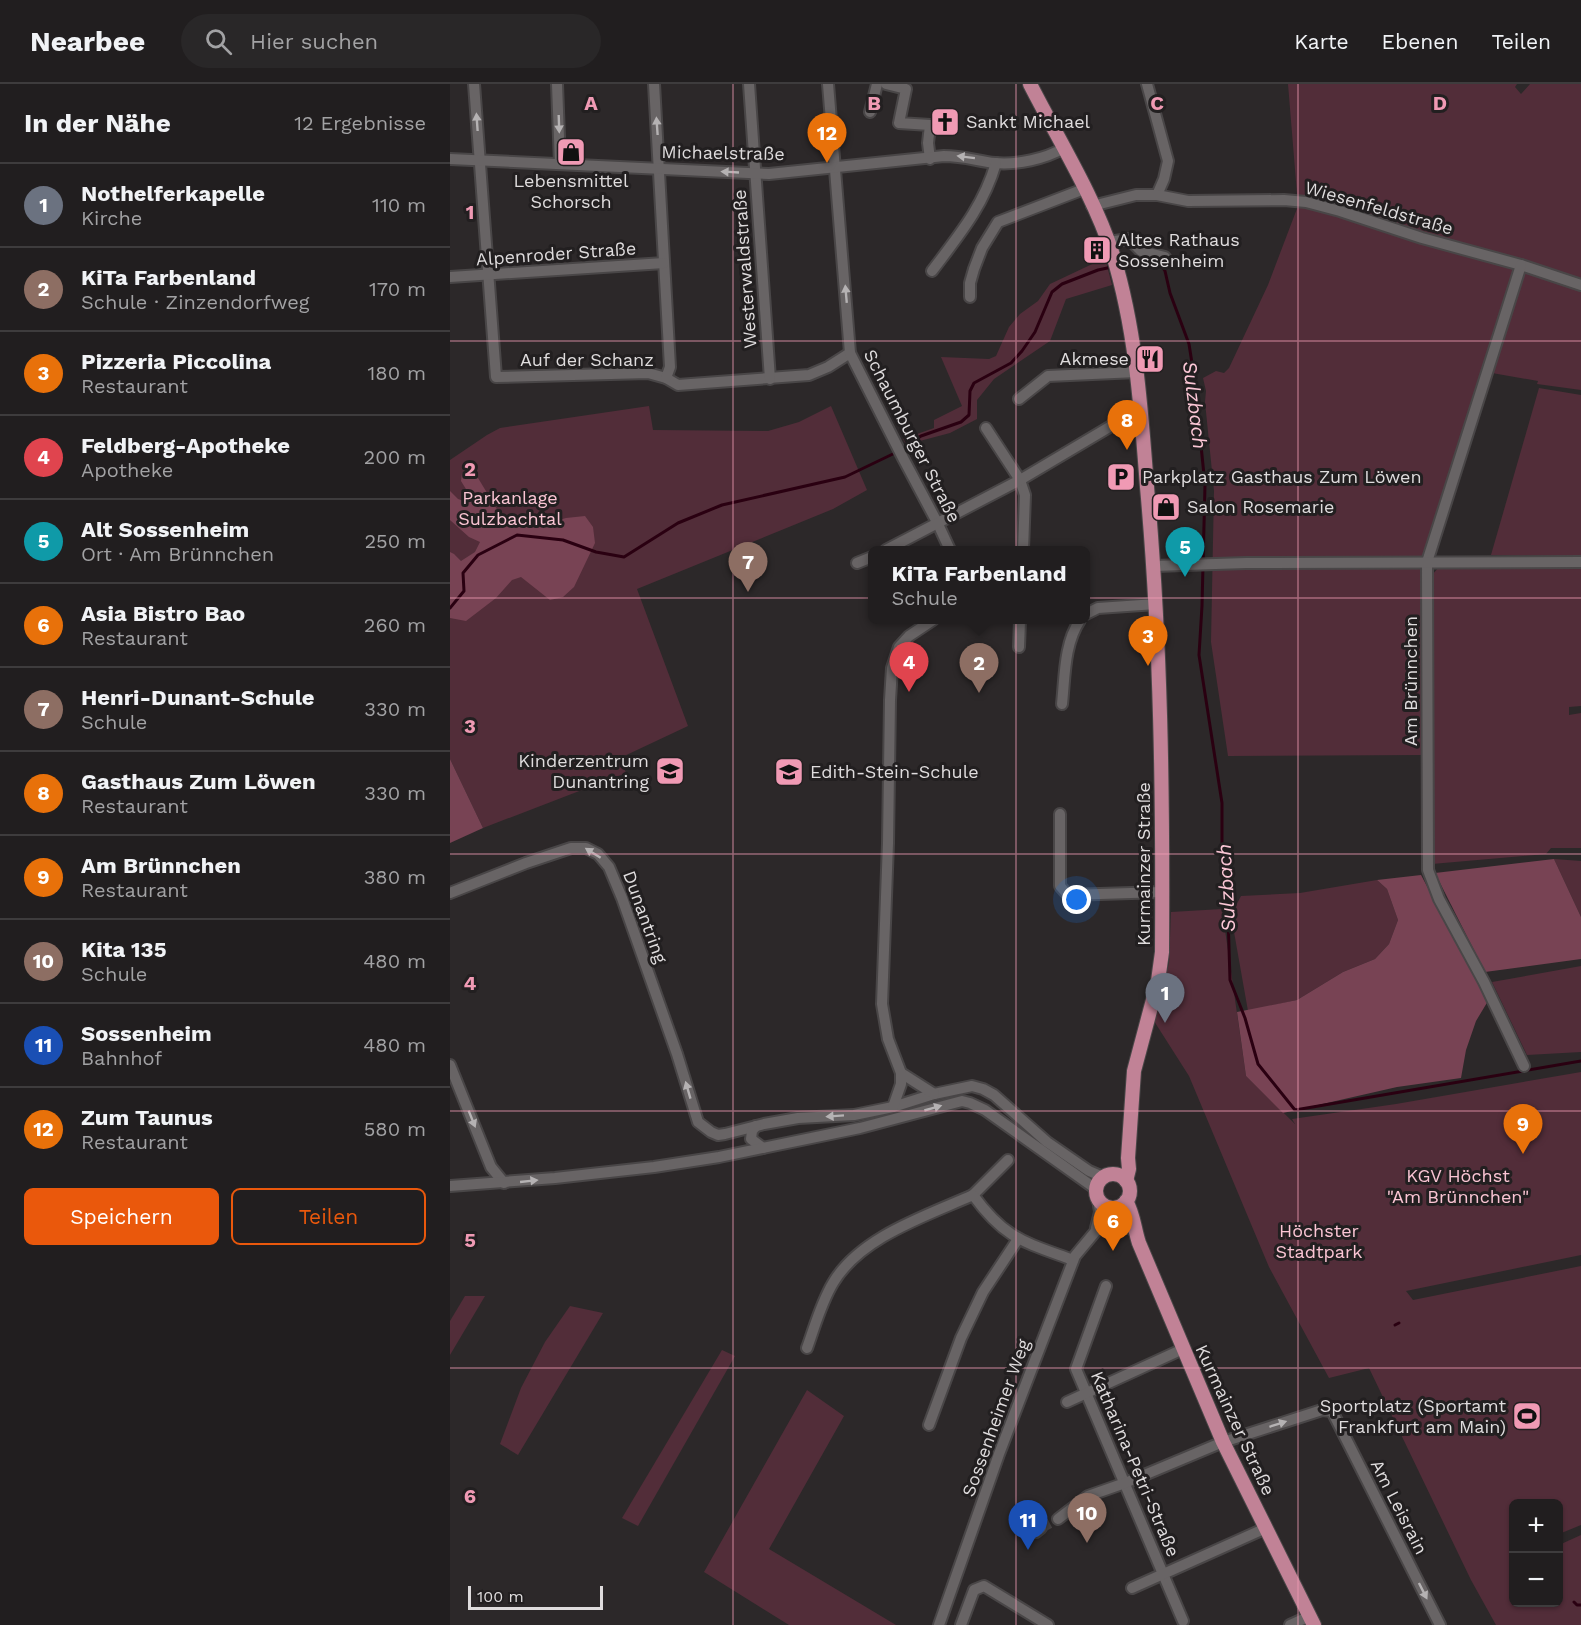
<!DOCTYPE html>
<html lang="de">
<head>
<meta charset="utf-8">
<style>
	:root { --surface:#211e1f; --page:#292728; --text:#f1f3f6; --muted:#a2a2a4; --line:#3e3c3d; --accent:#ea580c }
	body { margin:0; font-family:"Work Sans",sans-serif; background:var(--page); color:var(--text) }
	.controls { position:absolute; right:18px; bottom:18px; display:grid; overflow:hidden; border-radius:9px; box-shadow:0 2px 4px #0004 }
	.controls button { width:54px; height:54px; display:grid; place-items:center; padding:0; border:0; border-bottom:2px solid var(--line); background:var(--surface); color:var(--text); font:30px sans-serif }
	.scale { position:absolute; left:18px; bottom:15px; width:135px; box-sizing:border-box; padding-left:6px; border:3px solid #dfdcdd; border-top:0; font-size:16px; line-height:21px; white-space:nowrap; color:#dfdcdd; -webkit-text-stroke:4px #221f20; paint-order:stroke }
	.you { position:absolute; left:627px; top:816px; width:21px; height:21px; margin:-15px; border:4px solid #fff; border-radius:50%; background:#1a73e8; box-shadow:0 0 0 9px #1a73e833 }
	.badge { display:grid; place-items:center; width:39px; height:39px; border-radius:50%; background:var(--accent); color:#fff; font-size:20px; font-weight:700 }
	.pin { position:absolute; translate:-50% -50px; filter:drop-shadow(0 2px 3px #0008) }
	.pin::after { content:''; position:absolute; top:32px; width:21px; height:18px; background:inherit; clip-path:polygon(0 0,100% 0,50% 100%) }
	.popup { position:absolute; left:418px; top:462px; width:222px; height:78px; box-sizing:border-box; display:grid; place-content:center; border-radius:9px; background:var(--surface); filter:drop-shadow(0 2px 4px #0005); font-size:20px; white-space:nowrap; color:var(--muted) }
	.popup b { font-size:22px; color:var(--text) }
	.popup::after { content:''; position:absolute; left:50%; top:100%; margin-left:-12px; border:12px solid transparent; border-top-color:var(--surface) }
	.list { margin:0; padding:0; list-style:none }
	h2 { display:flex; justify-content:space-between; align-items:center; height:78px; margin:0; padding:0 24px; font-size:26px }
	h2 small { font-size:20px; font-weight:400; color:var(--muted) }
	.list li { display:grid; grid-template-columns:39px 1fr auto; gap:18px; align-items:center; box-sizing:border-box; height:84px; padding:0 24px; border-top:2px solid var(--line) }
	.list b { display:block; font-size:22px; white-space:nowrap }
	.list p { margin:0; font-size:20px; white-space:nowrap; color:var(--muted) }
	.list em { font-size:20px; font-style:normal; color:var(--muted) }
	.actions { display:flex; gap:12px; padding:18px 24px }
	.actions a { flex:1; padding:14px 0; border:2px solid var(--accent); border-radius:9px; text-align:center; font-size:21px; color:var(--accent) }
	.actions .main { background:var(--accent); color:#fff }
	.icon { flex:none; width:33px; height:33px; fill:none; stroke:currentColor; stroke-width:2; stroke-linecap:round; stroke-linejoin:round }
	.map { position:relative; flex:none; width:1131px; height:1541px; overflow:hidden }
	header { display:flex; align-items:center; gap:36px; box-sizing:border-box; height:84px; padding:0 30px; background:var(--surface); border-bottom:2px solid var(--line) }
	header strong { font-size:28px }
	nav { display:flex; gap:33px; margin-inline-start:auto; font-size:21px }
	.search { width:420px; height:54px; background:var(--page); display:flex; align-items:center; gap:15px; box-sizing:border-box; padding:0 21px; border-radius:33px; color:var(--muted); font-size:22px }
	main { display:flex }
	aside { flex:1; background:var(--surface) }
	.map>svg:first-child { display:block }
	.green { fill:#522d39 }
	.forest { fill:#784354 }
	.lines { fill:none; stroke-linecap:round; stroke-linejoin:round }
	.stream { stroke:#2a0011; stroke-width:3 }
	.minor-tunnel { stroke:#474344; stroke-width:10; stroke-dasharray:10 5; stroke-linecap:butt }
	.minor-casing { stroke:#494647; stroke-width:14 }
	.major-casing { stroke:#494647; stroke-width:16 }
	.minor { stroke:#686465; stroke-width:10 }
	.major { stroke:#c18296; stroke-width:14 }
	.oneway { fill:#b5b2b3 }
	.grid { fill:none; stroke:#f09ab4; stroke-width:1.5; stroke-opacity:0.55 }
	.labels { text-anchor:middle; stroke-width:6; stroke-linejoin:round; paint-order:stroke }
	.poi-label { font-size:18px; fill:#dfdcdd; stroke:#221f20; text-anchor:start }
	.street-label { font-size:18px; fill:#dfdcdd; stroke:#221f20 }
	.park-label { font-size:18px; fill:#fbc5d4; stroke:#221f20 }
	.water-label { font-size:20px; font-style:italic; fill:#fcc7d6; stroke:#221f20 }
	.grid-label { font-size:20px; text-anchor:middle; font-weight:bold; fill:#f09ab4; stroke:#221f20; stroke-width:6; stroke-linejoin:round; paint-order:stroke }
</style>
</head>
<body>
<header>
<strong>Nearbee</strong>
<div class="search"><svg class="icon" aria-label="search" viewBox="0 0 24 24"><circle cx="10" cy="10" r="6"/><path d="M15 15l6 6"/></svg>Hier suchen</div>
<nav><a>Karte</a><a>Ebenen</a><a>Teilen</a></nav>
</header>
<main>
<aside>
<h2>In der Nähe<small>12 Ergebnisse</small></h2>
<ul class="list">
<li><span class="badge" style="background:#6b7280">1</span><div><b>Nothelferkapelle</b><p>Kirche</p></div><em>110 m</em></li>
<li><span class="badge" style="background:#8d6e63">2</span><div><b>KiTa Farbenland</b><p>Schule · Zinzendorfweg</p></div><em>170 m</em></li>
<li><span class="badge" style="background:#e8710a">3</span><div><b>Pizzeria Piccolina</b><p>Restaurant</p></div><em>180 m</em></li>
<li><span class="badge" style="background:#e0444e">4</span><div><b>Feldberg-Apotheke</b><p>Apotheke</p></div><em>200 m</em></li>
<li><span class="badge" style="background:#0f9aa8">5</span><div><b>Alt Sossenheim</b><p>Ort · Am Brünnchen</p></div><em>250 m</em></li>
<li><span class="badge" style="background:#e8710a">6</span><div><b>Asia Bistro Bao</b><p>Restaurant</p></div><em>260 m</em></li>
<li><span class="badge" style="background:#8d6e63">7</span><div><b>Henri-Dunant-Schule</b><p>Schule</p></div><em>330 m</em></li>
<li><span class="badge" style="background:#e8710a">8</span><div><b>Gasthaus Zum Löwen</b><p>Restaurant</p></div><em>330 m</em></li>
<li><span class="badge" style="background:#e8710a">9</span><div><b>Am Brünnchen</b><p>Restaurant</p></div><em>380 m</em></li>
<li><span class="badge" style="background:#8d6e63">10</span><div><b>Kita 135</b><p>Schule</p></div><em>480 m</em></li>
<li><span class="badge" style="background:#1a4fb4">11</span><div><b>Sossenheim</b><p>Bahnhof</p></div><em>480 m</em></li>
<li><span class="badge" style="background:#e8710a">12</span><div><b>Zum Taunus</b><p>Restaurant</p></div><em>580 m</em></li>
</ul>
<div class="actions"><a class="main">Speichern</a><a>Teilen</a></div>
</aside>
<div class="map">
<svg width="1131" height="1541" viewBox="0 0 1131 1541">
	<rect width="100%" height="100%" fill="#2c2829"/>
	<!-- green -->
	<g class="green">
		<polygon points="838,0 1067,0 1065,3 1071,10 1080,0 1131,0 1131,197 1069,175 973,473 973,671 778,672 761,558 764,407 755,318 756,307 753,294 766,287 774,289 779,284 818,201 848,122"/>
		<polygon points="655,174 662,201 616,215 600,257 544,295 527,316 527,335 500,349 466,358 460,368 453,355 484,344 484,336 512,322 491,273 539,275 546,272 559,243 570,230 588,217 600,200"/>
		<polygon points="1072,186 1131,201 1131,306 1087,300 1088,297 1042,289 1041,282"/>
		<polygon points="1089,304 1131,311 1131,472 1041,471"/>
		<polygon points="199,322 203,346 318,347 349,338 381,322 417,406 383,425 187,505 238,642 170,674 176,689 33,744 0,675 0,376 37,351 50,344"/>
		<polygon points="990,482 1095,484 1131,482 1131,622 1119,623 1119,631 1131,629 1131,764 1101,764 1096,770 982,780 981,492"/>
		<polygon points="1104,775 1131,777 1131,833"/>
		<polygon points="927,796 937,805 948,836 939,860 925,875 893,888 847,916 798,927 781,831 791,812 850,809"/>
		<polygon points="772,825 796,992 845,1040 842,1035 946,1020 1131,988 1131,1171 956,1207 963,1216 1131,1182 1131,1441 1109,1450 1108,1420 1064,1420 1064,1518 1108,1518 1109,1461 1131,1451 1131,1541 1046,1541 1021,1496 919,1284 879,1294 819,1183 739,992 704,937 719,879 721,828"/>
		<polygon points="1131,882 1131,968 1077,971 1042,898"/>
		<polygon points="15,1212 35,1212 0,1271 0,1237"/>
		<polygon points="120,1222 153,1229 68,1371 50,1360 71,1304 95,1258"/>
		<polygon points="272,1266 285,1272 188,1442 172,1434"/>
		<polygon points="357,1306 394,1332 319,1465 446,1541 339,1541 254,1488"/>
	</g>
	<!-- forest -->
	<g class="forest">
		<polygon points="18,383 22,384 48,427 81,444 116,434 135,432 143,443 145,459 124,503 113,513 100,516 71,493 62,496 46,514 16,537 0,534 0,468 4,470 11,477 25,468 30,458 19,453 0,436 0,407 8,415 17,418 19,410 11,397 12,389"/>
		<polygon points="0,675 33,744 0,759"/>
		<polygon points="1104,775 1131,833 1131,875 1035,888 985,789"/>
		<polygon points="971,791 1038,917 1026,937 1016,966 1011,994 947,1003 833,1029 796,992 787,928 847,916 893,888 925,875 939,860 948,836 937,805 927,796"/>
	</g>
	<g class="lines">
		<!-- stream -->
		<g class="stream">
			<polyline points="708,175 715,187 720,209 739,260 744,292 755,401 752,522 749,571 772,719 772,777 778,831 780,896 795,934 808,980 845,1026 1131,977"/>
			<polyline points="669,181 684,173 693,173"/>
			<polyline points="452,365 471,352 511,338 519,331 520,307 524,299 561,279 572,267 585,248 602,208 612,200 648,186 662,183"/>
			<polyline points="0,524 14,507 13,489 28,471 67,451 113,456 146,468 174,473 228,439 272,421 395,393 447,368"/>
			<polyline points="945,1241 949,1239"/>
			<polyline points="1124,1518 1127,1521 1131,1521"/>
		</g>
		<!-- minor-tunnel -->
		<polyline class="minor-tunnel" points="591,1444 608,1435"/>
		<!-- minor casing -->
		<g class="minor-casing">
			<g id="minor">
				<polyline points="24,0 46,293 198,289 216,294 228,301 359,291 378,283 400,269"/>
				<polyline points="107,0 110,80"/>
				<polyline points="204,0 220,283 216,294"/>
				<polyline points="299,0 320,295"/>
				<polyline points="378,0 400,269 453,374 488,440 500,466"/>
				<polyline points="436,0 456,5 449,39 480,41 478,59 480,75"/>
				<polyline points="697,0 718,77 714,95 707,111"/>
				<polyline points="420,28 427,0"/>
				<path d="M0 75 319 90 494 72C514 72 527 77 545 79 567 81 595 75 614 64"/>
				<polyline points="642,122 686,111 707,111 738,117 834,116 856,118 890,127 972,154 1071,181 1131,201"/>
				<polyline points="658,158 679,155 691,167 715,173"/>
				<polyline points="1071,181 977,478 978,786 989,815 1034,898 1074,982"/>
				<path d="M482 187C509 151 533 123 546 79"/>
				<polyline points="0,193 214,179"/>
				<polyline points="520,213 520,199 524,185 532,164 548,138 634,105"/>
				<polyline points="569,315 598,292 687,288"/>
				<polyline points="536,344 570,396 575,411 573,466"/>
				<polyline points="436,466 570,396 683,329 691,329"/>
				<polyline points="407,479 422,473"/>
				<polyline points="704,482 796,479 1131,478"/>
				<polyline points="636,530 648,524 706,520"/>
				<polyline points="569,563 570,536"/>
				<path d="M612 620C615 592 614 560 630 536"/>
				<polyline points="610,730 610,802 618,811 713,808"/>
				<polyline points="0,809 76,779 121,764 136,764 148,770 159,783 172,814 227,970 248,1038 261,1048 268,1051 275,1050 314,1040 348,1034 404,1031 443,1023 484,1010 522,1002 533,1005 544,1011 597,1058 639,1087 653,1093"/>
				<polyline points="0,981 41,1083 54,1099"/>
				<polyline points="451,989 484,1010"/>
				<polyline points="443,1023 451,1000 451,989 438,955 432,920 438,759 440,616 442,584 449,563 459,552 483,536"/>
				<polyline points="306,1042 302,1047 301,1055 313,1064"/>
				<polyline points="0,1102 105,1094 204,1083 269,1073 410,1044 512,1017 520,1019 535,1026 646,1105"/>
				<polyline points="523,1111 558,1076"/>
				<path d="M654 1139C666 1135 676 1141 686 1148"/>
				<polyline points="646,1144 650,1128 648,1115"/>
				<polyline points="656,1202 626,1285 733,1537"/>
				<path d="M357 1264C365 1242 371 1219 383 1199 410 1153 476 1132 523 1111 555 1155 574 1158 623 1176"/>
				<polyline points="617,1318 733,1265"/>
				<polyline points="479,1341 511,1254 533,1208 568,1155"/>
				<polyline points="608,1435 638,1412 675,1399 773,1358 872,1326 882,1327 990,1541"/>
				<polyline points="586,1448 591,1444"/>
				<polyline points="682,1504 816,1444"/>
				<polyline points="489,1541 549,1370 625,1172 665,1124"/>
				<polyline points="511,1541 524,1506 534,1502 598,1541"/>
				<polyline points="840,1541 860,1532"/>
			</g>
		</g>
		<!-- major casing -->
		<g class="major-casing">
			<g id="major">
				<path d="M580 0C608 55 644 112 663 171 686 246 691 325 697 403 711 558 713 713 712 868L708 897 684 987 678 1074 679 1085 676 1097"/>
				<circle cx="663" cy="1107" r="17"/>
				<path d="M676 1117C684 1131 684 1144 689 1159L773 1358 864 1541"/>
			</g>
		</g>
		<!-- minor -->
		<use href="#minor" class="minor"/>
		<!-- major -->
		<use href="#major" class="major"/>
	</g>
	<!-- one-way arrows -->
	<defs><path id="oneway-solid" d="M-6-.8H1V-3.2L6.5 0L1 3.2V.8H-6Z" transform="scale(1.5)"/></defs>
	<g class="oneway">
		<use href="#oneway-solid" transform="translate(27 38) rotate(-94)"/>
		<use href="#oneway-solid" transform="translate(109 40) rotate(88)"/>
		<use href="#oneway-solid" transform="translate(207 42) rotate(-94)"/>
		<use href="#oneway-solid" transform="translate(516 73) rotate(-173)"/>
		<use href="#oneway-solid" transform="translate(280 88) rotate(-177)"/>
		<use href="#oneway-solid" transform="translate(396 210) rotate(-95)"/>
		<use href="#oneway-solid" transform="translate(143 769) rotate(-148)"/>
		<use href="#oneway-solid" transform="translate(238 1006) rotate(-106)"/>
		<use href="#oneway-solid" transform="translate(483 1024) rotate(-16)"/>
		<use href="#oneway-solid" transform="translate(385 1032) rotate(176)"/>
		<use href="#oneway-solid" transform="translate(22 1035) rotate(68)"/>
		<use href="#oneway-solid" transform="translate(79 1097) rotate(-6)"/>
		<use href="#oneway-solid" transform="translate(828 1340) rotate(-18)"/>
		<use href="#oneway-solid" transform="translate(973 1507) rotate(63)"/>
	</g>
	<!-- grid -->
	<path class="grid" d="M283 0V1541M566 0V1541M848 0V1541M0 257H1131M0 514H1131M0 770H1131M0 1027H1131M0 1284H1131"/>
	<!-- icons -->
	<defs>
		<g id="church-square" transform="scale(1.5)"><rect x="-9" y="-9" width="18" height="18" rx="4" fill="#f09ab4" stroke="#221f20"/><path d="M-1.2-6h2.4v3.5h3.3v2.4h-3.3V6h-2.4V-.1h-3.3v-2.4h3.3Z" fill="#111"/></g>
		<g id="shop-square" transform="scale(1.5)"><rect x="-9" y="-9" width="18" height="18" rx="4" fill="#f09ab4" stroke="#221f20"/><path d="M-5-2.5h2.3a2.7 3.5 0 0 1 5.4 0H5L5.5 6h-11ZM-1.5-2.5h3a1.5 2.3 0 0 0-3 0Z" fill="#111"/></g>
		<g id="building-square" transform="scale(1.5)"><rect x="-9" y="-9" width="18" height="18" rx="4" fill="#f09ab4" stroke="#221f20"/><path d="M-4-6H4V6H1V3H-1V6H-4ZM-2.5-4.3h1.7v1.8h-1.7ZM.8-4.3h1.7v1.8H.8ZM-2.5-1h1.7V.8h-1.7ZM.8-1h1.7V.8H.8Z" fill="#111"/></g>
		<g id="restaurant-square" transform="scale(1.5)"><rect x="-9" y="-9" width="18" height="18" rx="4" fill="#f09ab4" stroke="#221f20"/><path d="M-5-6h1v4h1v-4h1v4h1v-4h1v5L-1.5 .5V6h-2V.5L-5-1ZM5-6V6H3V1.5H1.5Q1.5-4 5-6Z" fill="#111"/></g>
		<g id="parking-square" transform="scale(1.5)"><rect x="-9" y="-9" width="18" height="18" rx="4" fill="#f09ab4" stroke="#221f20"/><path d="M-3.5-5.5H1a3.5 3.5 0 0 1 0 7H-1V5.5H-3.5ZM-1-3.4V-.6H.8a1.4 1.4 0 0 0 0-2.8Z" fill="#111"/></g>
		<g id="school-square" transform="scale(1.5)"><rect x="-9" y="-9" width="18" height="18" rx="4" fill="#f09ab4" stroke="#221f20"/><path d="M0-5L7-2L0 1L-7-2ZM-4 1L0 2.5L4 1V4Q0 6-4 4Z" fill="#111"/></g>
		<g id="stadium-square" transform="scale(1.5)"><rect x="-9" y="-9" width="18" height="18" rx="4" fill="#f09ab4" stroke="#221f20"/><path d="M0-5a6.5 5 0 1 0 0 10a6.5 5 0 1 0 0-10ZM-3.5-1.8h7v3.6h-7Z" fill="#111"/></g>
	</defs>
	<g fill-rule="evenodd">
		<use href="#church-square" x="495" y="38"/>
		<use href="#shop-square" x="121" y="68"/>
		<use href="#building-square" x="647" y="166"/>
		<use href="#restaurant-square" x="700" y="275"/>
		<use href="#parking-square" x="671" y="393"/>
		<use href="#shop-square" x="716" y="423"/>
		<use href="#school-square" x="220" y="687"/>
		<use href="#school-square" x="339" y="688"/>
		<use href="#stadium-square" x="1077" y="1332"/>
	</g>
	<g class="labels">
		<!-- poi labels -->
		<g class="poi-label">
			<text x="516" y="44">Sankt Michael</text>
			<text x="121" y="103" text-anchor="middle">Lebensmittel<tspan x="121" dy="21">Schorsch</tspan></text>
			<text x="668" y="162">Altes Rathaus<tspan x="668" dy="21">Sossenheim</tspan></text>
			<text x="679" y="281" text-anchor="end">Akmese</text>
			<text x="692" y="399">Parkplatz Gasthaus Zum Löwen</text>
			<text x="737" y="429">Salon Rosemarie</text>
			<text x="199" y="683" text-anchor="end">Kinderzentrum<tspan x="199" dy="21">Dunantring</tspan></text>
			<text x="360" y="694">Edith-Stein-Schule</text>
			<text x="1056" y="1328" text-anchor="end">Sportplatz (Sportamt<tspan x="1056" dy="21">Frankfurt am Main)</tspan></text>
		</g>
		<!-- street labels -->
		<g class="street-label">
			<text transform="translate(273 69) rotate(1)" y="6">Michaelstraße</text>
			<text transform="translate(929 124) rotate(16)" y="6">Wiesenfeldstraße</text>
			<text transform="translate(106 170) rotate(-4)" y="6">Alpenroder Straße</text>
			<text transform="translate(295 185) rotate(-94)" y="6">Westerwaldstraße</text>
			<text x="137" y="282">Auf der Schanz</text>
			<text transform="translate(462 352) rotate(63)" y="6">Schaumburger Straße</text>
			<text transform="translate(961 597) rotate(-90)" y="6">Am Brünnchen</text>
			<text transform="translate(694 780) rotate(-90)" y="6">Kurmainzer Straße</text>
			<text transform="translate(195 833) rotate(70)" y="6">Dunantring</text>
			<text transform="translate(546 1334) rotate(-70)" y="6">Sossenheimer Weg</text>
			<text transform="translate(785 1336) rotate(65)" y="6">Kurmainzer Straße</text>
			<text transform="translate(685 1380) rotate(67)" y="6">Katharina-Petri-Straße</text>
			<text transform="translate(949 1423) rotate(63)" y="6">Am Leisrain</text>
		</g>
		<!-- park labels -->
		<g class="park-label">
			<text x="60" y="420">Parkanlage<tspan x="60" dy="21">Sulzbachtal</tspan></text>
			<text x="1008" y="1098">KGV Höchst<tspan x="1008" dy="21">"Am Brünnchen"</tspan></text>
			<text x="869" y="1153">Höchster<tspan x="869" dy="21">Stadtpark</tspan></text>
		</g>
		<!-- water labels -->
		<g class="water-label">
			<text transform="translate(745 321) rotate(83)" y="7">Sulzbach</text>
			<text transform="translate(776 804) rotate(-93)" y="7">Sulzbach</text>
		</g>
	</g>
	<g class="grid-label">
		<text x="141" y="26">A</text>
		<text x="424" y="26">B</text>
		<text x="707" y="26">C</text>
		<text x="990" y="26">D</text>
		<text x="20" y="135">1</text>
		<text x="20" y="392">2</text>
		<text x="20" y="649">3</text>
		<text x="20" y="906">4</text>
		<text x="20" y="1163">5</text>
		<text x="20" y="1419">6</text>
	</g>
</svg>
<div class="controls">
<button>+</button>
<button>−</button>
</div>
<div class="scale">100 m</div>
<div class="you"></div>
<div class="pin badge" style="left:715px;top:939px;background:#6b7280">1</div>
<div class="pin badge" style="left:529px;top:609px;background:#8d6e63">2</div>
<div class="popup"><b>KiTa Farbenland</b>Schule</div>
<div class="pin badge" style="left:698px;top:582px;background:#e8710a">3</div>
<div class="pin badge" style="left:459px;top:608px;background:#e0444e">4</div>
<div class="pin badge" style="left:735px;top:493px;background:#0f9aa8">5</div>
<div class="pin badge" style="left:663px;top:1167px;background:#e8710a">6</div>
<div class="pin badge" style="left:298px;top:508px;background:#8d6e63">7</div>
<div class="pin badge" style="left:677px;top:366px;background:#e8710a">8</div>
<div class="pin badge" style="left:1073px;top:1070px;background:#e8710a">9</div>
<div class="pin badge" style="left:637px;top:1459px;background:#8d6e63">10</div>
<div class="pin badge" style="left:578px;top:1466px;background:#1a4fb4">11</div>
<div class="pin badge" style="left:377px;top:79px;background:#e8710a">12</div>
</div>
</main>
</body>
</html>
